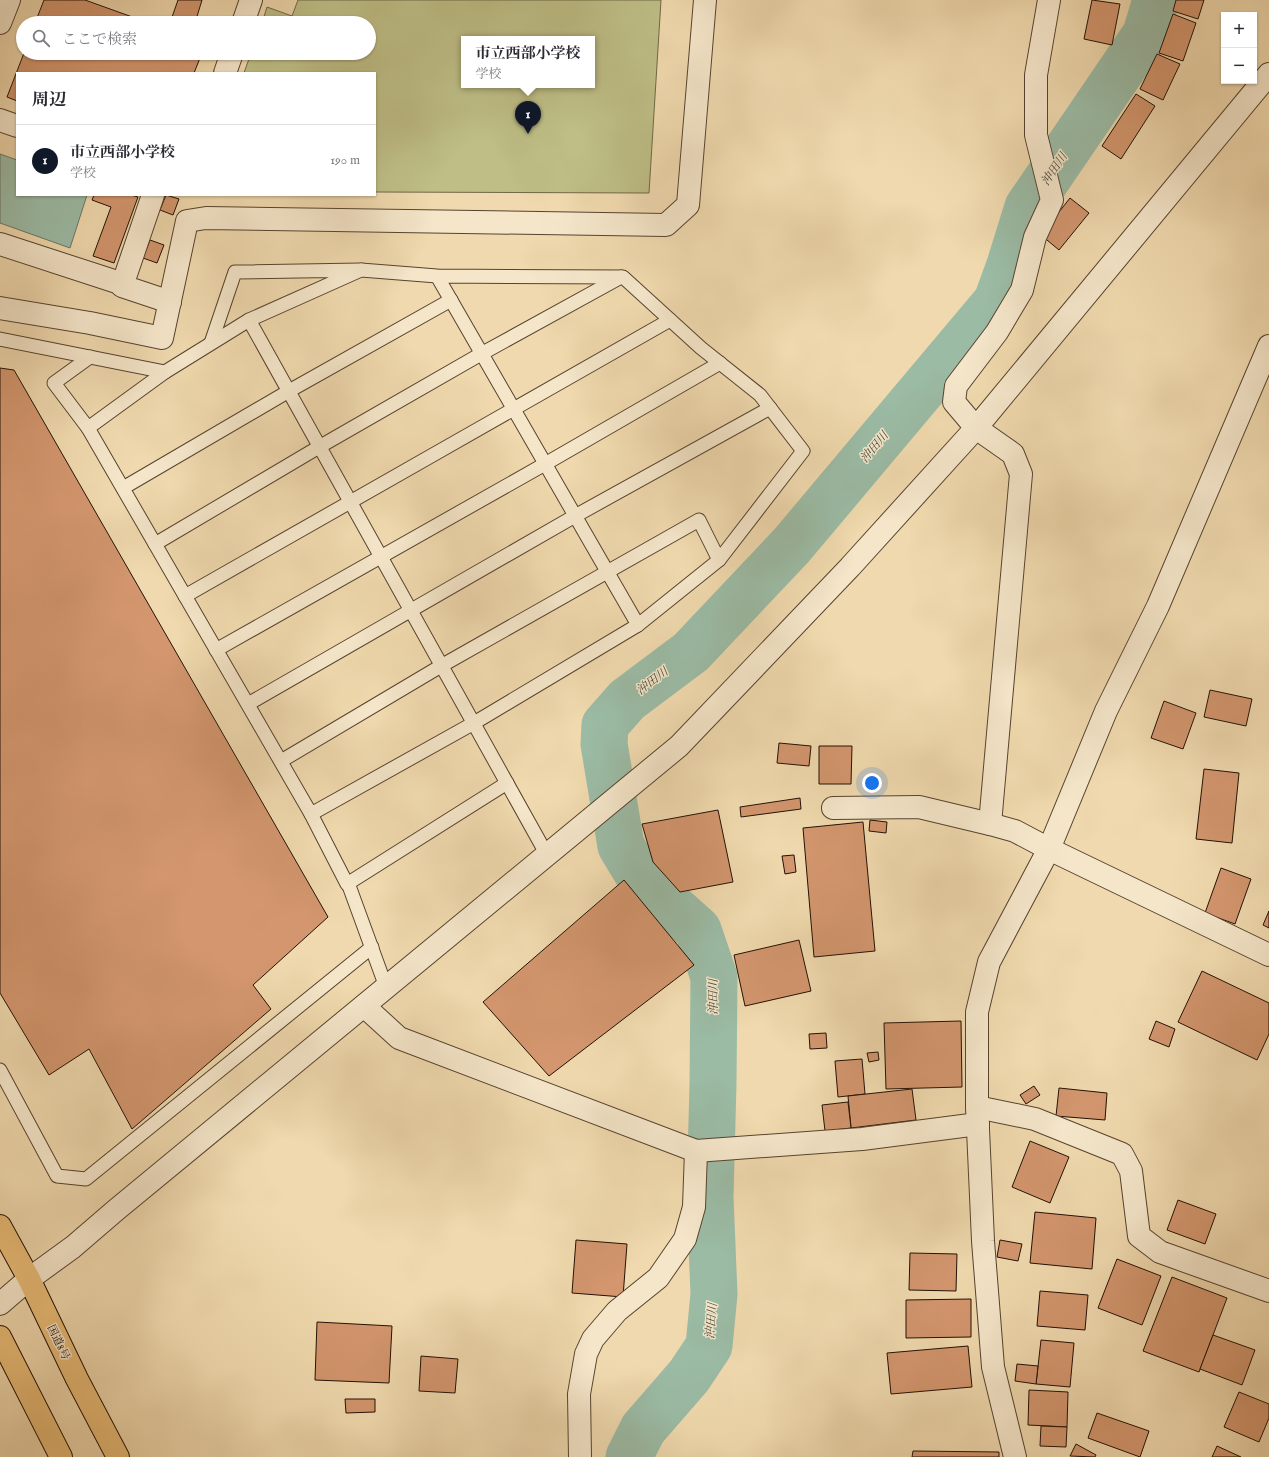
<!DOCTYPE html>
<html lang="ja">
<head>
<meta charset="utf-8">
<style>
	:root { --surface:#fff; --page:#f7f7f7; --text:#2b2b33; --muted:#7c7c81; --line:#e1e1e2; --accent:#111827 }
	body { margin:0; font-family:"IM FELL English","Noto Serif JP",serif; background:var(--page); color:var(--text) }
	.controls { position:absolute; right:12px; top:12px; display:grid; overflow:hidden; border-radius:0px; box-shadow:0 1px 3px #0004 }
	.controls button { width:36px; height:36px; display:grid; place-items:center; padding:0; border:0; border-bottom:1px solid var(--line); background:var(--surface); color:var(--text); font:20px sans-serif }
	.you { position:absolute; left:872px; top:783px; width:14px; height:14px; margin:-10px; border:3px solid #fff; border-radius:50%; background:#1a73e8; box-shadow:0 0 0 6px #1a73e833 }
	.badge { display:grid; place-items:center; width:26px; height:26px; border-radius:50%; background:var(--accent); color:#fff; font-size:13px; font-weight:700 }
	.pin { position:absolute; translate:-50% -33px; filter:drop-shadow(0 1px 2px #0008) }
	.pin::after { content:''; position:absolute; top:21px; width:14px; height:12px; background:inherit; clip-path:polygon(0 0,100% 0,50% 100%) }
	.popup { position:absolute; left:461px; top:36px; width:134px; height:52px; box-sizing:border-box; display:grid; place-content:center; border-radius:0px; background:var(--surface); filter:drop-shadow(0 1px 3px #0005); font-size:13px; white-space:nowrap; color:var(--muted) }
	.popup b { font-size:15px; color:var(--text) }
	.popup::after { content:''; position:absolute; left:50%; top:100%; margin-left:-8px; border:8px solid transparent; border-top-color:var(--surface) }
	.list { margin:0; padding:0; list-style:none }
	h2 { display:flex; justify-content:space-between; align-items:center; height:52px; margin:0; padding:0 16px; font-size:17px }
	h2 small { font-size:13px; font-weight:400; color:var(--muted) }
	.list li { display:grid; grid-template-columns:26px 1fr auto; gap:12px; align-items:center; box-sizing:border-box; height:72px; padding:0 16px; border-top:1px solid var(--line) }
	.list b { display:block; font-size:15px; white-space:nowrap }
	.list p { margin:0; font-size:13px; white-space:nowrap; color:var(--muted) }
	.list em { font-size:13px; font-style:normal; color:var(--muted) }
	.icon { flex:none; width:22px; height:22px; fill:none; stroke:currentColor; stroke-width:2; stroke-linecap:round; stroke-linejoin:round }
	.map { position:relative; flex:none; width:1269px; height:1457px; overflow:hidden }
	.search { position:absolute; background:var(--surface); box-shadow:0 1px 3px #0004; left:16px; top:16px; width:360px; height:44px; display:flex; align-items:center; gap:10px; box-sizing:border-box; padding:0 14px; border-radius:22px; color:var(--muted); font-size:15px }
	.panel { position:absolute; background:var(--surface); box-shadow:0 1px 3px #0004; left:16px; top:72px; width:360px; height:124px; border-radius:0px }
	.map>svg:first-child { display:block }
	.green { fill:#bebe86; stroke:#706846; fill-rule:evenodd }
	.water { fill:#9bbba5; stroke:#6b7765 }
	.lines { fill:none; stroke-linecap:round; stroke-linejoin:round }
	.river { stroke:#9bbba5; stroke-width:47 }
	.building { fill:#d3966e; stroke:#231105 }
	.service-casing { stroke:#56432f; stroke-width:15 }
	.minor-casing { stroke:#56432f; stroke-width:24 }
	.tertiary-casing { stroke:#56432f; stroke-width:24 }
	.trunk-casing { stroke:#231105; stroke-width:24 }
	.service { stroke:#f5e6ca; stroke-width:13 }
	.minor { stroke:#f5e6ca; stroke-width:22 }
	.tertiary { stroke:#f5e6ca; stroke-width:22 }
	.trunk { stroke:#e8bc77; stroke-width:22 }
	.labels { text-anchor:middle; stroke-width:3; stroke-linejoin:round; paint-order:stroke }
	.street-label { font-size:11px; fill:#231105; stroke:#f5e6ca }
	.water-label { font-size:12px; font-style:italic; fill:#4d4c3d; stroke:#f5e6ca }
</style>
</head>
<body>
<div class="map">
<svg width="1269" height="1457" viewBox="0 0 1269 1457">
	<rect width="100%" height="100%" fill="#f0d9ae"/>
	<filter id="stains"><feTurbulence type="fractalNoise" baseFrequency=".005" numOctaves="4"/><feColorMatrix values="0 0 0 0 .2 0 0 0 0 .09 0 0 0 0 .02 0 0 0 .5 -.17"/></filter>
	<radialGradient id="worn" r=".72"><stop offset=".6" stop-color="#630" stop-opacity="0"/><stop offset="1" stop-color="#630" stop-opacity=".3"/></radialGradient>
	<!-- green -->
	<path class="green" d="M298 0H661L649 193 375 192V73H244L251 53H369V23H262L267 7 292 16ZM464 39H592V85H464Z"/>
	<!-- water -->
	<polygon class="water" points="0,154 17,160 17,195 87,195 70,248 0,223"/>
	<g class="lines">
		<!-- river -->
		<polyline class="river" points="629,1457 643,1429 689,1376 709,1346 714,1294 710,1197 713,1084 714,977 698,930 641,879 621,846 604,744 605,725 627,700 691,652 792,545 997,301 1010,265 1028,207 1146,34 1156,0"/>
	</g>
	<!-- building -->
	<g class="building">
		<polygon points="44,0 85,0 149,23 35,23"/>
		<polygon points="178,0 202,0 195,23 170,23"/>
		<polygon points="1092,0 1120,4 1112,45 1084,39"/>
		<polygon points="1176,0 1204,0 1198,19 1173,11"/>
		<polygon points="1173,14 1196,23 1183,61 1159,53"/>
		<polygon points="24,53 202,53 194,73 17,73 17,101 7,97"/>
		<polygon points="1157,54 1180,64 1163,100 1140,89"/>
		<polygon points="1136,94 1155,106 1121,159 1102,146"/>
		<polygon points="94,195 131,195 138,197 114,263 93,256 111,207 92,200"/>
		<polygon points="166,195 179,199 173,215 160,210"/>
		<polygon points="1070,198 1089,213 1059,250 1041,235"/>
		<polygon points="150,240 164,245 157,263 143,258"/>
		<polygon points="0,368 14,370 328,917 253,985 271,1009 132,1129 89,1049 49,1075 0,993"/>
		<polygon points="1210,690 1252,699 1246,726 1204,717"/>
		<polygon points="1164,701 1196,713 1183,749 1151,738"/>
		<polygon points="779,743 811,746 809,766 777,763"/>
		<polygon points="819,746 852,746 851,784 819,784"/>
		<polygon points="1204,769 1239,773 1232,843 1196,839"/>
		<polygon points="800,798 801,809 741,817 740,807"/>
		<polygon points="718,810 733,882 680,892 653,862 642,824"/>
		<polygon points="870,820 887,822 886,833 869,831"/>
		<polygon points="863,822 875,951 814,957 803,828"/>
		<polygon points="794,855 796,872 785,874 782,856"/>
		<polygon points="1221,868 1251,879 1235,924 1205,913"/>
		<polygon points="624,880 694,965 549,1076 483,1002"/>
		<polygon points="1269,911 1269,928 1263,925"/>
		<polygon points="799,940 811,991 745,1006 734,955"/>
		<polygon points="1202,971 1269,1003 1269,1034 1257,1060 1178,1022"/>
		<polygon points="961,1021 962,1087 886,1089 884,1023"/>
		<polygon points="1156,1021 1175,1029 1169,1047 1149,1039"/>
		<polygon points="826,1033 827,1048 810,1049 809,1034"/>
		<polygon points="878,1052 879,1060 869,1062 867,1053"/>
		<polygon points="862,1059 865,1094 838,1097 835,1061"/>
		<polygon points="1034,1086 1040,1095 1026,1104 1020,1095"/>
		<polygon points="1059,1088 1107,1093 1105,1120 1056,1116"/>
		<polygon points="912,1089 916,1120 851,1128 848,1096"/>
		<polygon points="848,1102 851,1128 825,1131 822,1105"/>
		<polygon points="1030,1141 1069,1157 1050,1203 1012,1187"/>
		<polygon points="1178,1200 1216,1214 1205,1244 1167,1230"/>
		<polygon points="1035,1212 1096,1218 1092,1269 1030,1263"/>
		<polygon points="576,1240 627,1244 623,1297 572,1293"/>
		<polygon points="1000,1240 1022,1244 1018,1261 997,1257"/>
		<polygon points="910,1253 957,1254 956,1291 909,1290"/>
		<polygon points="1117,1259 1161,1276 1142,1325 1098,1308"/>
		<polygon points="1172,1277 1227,1298 1199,1372 1143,1351"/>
		<polygon points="1040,1291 1088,1295 1085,1330 1037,1326"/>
		<polygon points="971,1299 971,1337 906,1338 906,1300"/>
		<polygon points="317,1322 392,1326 389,1383 315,1380"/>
		<polygon points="1213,1335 1255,1350 1242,1385 1200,1369"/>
		<polygon points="1041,1340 1074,1343 1070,1387 1036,1384"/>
		<polygon points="968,1346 972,1387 891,1394 887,1353"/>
		<polygon points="421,1356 458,1359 455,1393 419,1391"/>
		<polygon points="1017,1364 1038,1366 1036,1384 1015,1381"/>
		<polygon points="1029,1390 1068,1392 1067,1427 1028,1425"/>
		<polygon points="1239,1392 1269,1404 1269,1418 1259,1442 1224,1427"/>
		<polygon points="345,1399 375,1399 375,1412 346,1413"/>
		<polygon points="1097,1413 1149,1431 1140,1457 1088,1438"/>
		<polygon points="1041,1426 1067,1427 1066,1447 1040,1446"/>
		<polygon points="1076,1444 1096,1455 1095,1457 1070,1456"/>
		<polygon points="1217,1446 1241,1457 1212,1457"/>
		<polygon points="913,1451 999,1452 999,1457 912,1457"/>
	</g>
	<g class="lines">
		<!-- service casing -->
		<g class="service-casing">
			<g id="service">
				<polyline points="361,270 437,276 638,625 719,560 803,451 760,395 701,348 623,277 437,276"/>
				<polyline points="0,339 165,372 249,320 547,855"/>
				<polyline points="211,343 235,272 361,270 249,320"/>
				<polyline points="90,357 54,383 88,428 165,372"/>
				<polyline points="88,428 311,814 474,723 638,625"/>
				<polyline points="123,488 289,391 451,300"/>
				<polyline points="155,544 319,447 481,354 621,277"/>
				<path d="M185 596C346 503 509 413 670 320"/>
				<polyline points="216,650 545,464 720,363"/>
				<polyline points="248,704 575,516 770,408"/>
				<polyline points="281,761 441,666 699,520 719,560"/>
				<polyline points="311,814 347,884 507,783"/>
				<polyline points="348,883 386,987"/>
				<polyline points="0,1070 57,1176 86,1179 372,947"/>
			</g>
		</g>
		<!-- minor casing -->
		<g class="minor-casing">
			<g id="minor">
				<polyline points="1049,0 1036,75 1036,135 1052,200 1035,237 1022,290 997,332 956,386 954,402 976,428 1013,454 1021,474 990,824 1015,831 1049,849 1269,955"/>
				<polyline points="0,23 9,0"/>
				<polyline points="243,23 251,0"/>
				<polyline points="225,73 232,53"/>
				<polyline points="0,120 17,126"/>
				<polyline points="153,195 122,286 170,302"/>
				<polyline points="0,244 123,284"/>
				<polyline points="0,308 90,323 162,338 187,221 206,218 666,225 688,205 705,0"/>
				<polyline points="833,808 919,807 990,824"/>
				<polyline points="364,1006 399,1038 696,1151 862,1139 978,1124"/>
				<polyline points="977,1107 1035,1119 1122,1154 1131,1171 1139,1236 1160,1252 1269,1291"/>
				<polyline points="580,1457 579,1394 586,1354 593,1339 617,1311 658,1278 685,1239 694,1207 696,1151"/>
				<polyline points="1015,1457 993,1367 983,1241 977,1107 977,1012 989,962 1049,849 1106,711 1158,606 1269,346"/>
			</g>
		</g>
		<!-- tertiary casing -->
		<g class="tertiary-casing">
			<polyline id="tertiary" points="0,1304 29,1279 73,1247 116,1210 679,746 850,567 976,428 1269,74"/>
		</g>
		<!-- trunk casing -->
		<g class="trunk-casing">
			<g id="trunk">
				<polyline points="0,1226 29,1279 77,1379 118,1457"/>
				<polyline points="0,1337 61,1457"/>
			</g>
		</g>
		<!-- service -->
		<use href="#service" class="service"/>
		<!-- minor -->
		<use href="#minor" class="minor"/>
		<!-- tertiary -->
		<use href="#tertiary" class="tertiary"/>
		<!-- trunk -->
		<use href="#trunk" class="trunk"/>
	</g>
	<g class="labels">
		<!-- street labels -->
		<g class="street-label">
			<text transform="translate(59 1342) rotate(64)" y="4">国道8号</text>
		</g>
		<!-- water labels -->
		<g class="water-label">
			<text transform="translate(1054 169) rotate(-56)" y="4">沖田川</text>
			<text transform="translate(874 447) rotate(-50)" y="4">沖田川</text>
			<text transform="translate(652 681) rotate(-37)" y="4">沖田川</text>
			<text transform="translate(713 997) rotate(-90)" y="4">沖田川</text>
			<text transform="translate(711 1321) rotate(-85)" y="4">沖田川</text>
		</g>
	</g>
	<rect width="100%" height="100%" filter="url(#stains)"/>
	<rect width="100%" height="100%" fill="url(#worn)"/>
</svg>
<div class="controls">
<button>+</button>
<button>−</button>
</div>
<div class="you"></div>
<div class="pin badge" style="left:528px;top:134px">1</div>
<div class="popup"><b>市立西部小学校</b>学校</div>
<div class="search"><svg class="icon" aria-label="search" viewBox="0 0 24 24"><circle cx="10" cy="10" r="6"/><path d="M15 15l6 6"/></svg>ここで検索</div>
<section class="panel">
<h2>周辺<small></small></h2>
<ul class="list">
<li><span class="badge">1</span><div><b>市立西部小学校</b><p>学校</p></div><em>190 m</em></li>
</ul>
</section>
</div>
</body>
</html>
